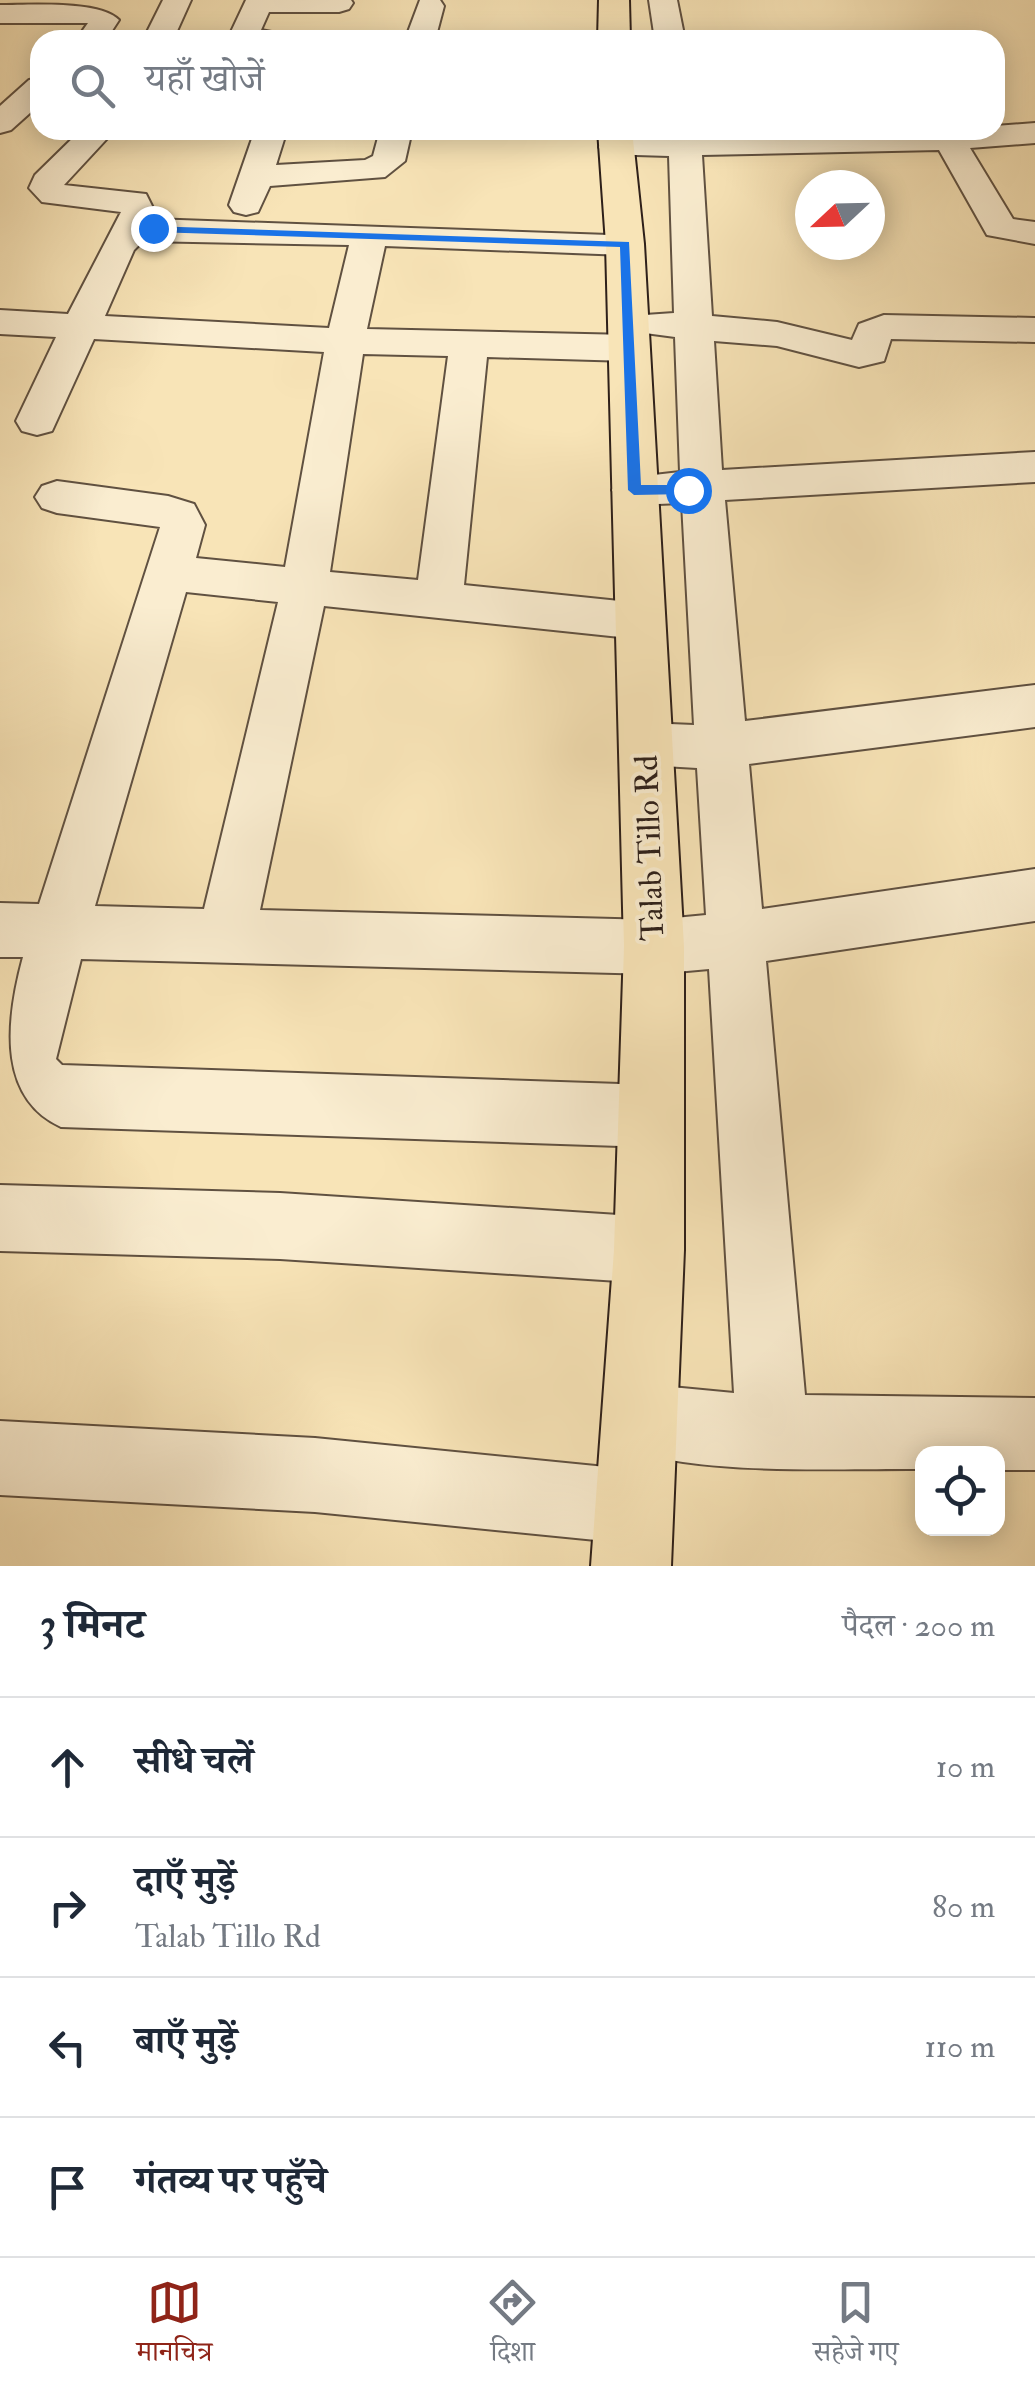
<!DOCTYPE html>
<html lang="hi">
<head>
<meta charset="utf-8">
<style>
	:root { --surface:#fff; --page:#f6f6f7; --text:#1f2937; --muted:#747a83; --line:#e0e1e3; --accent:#8f2418 }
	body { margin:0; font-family:"IM FELL Double Pica","Noto Serif Devanagari",serif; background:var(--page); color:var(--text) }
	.controls { position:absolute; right:30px; bottom:30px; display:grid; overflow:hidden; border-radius:20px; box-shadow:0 5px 25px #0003 }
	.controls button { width:90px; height:90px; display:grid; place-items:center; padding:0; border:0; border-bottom:2px solid var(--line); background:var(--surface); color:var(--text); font:50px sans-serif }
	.compass { position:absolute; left:795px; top:170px; width:90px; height:90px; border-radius:50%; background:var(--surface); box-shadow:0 5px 25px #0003; rotate:248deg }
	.stop { position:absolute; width:30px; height:30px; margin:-22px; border:8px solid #1a73e8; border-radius:50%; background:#fff }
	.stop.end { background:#1a73e8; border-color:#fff; box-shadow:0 2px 10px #0008 }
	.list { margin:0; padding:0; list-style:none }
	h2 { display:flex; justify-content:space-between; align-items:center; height:130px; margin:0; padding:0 40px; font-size:42px }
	h2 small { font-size:32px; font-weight:400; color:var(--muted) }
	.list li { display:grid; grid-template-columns:65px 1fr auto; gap:30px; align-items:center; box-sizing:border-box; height:140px; padding:0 40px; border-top:2px solid var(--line) }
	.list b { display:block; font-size:38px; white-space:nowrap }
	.list p { margin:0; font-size:32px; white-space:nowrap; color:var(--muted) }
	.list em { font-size:32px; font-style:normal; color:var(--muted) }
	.icon { flex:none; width:55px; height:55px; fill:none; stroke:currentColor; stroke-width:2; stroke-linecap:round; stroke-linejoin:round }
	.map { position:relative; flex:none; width:1035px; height:1566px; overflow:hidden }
	.search { position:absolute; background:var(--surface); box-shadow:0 5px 25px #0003; left:30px; right:30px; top:30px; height:110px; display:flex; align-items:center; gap:25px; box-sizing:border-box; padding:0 35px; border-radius:30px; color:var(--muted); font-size:38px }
	.sheet { height:690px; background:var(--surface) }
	nav { display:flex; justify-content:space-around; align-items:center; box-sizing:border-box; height:140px; border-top:2px solid var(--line); background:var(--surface); font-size:28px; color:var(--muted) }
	nav a { display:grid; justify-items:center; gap:5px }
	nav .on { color:var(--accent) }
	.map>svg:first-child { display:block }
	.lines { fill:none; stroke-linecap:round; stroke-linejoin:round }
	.minor-casing { stroke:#605141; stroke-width:4 }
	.major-casing { stroke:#2e201a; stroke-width:4 }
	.minor { fill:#faedd0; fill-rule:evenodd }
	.major { fill:#f8e4b7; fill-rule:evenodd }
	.route { fill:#1a73e8 }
	.labels { text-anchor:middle; stroke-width:8; stroke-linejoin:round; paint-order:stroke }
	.street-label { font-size:32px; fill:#2e201a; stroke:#faedd0 }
</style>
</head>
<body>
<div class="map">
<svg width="1035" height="1566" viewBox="0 0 1035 1566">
	<rect width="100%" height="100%" fill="#f8e4b7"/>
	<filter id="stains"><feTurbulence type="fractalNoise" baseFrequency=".002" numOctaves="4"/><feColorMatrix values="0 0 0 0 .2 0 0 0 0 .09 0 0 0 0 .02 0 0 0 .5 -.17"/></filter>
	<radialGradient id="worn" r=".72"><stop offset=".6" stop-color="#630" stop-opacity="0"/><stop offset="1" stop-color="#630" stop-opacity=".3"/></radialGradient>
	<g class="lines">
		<!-- minor casing -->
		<g class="minor-casing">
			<g id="minor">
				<polygon points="163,0 191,0 173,40 143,40"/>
				<polygon points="246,0 351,0 353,3 349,9 339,12 269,12 261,30 282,34 286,40 232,40 229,36"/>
				<polygon points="420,0 440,0 444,6 435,40 405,40"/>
				<polygon points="649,0 677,0 685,40 655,40"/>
				<path d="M0 5C29 5 100 0 119 20L106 40H76L88 23H0Z"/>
				<polygon points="40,78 40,104 11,130 0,133 0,106 29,80"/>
				<path d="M1035 123V143L970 148 1013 219 1035 222V244L987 235 939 150 702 155 712 316 777 322 852 340 859 324 884 315 1035 318V342L891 339 884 361 859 367 777 346 714 341 722 470 1035 452V482L725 500 745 721 1035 685V727L749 764 762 909 1035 869V921L766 961 805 1395 1035 1398V1470H998V1454H922V1469C836 1468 692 1477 615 1445L604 1420 615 1395 640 1384 734 1393 709 969 654 974 81 959 56 1059 62 1065 650 1085 672 1094 681 1116 672 1138 650 1147 61 1127C0 1099 4 1027 23 957H0V903L39 904 160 527 57 513 42 508 35 497 42 486 57 481 168 496 194 504 205 525 196 558 285 567 324 352 94 339 52 431 37 435 22 431 16 421 56 337 0 334V310L68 314 121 212 42 202 29 188 35 175 81 130H115L64 185 146 194 155 212 152 219 638 236 643 244 638 252 625 255 385 246 367 329 629 335 643 339 649 348 643 357 629 361 487 357 464 585 639 603 656 608 663 621 656 634 639 639 324 606 260 910 654 920 706 915 697 768 646 765 628 759 620 744 628 729 646 723 694 725 682 503 634 505 619 501 612 490 619 479 680 472 675 337 645 333 640 324 645 315 674 313 669 156 603 154 599 147 603 140 668 136V130H700L701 136 995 130V126ZM143 241 349 245 329 328 105 316 134 250ZM363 354 448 356 418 580 330 572ZM186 592 278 602 204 909 95 906Z"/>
				<polygon points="255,130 287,130 276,165 365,160 373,156 380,130 412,130 405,161 385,177 270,186 258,212 246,215 234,212 229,205"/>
				<polygon points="0,1185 280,1193 649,1217 673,1226 682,1250 673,1274 649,1283 280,1259 0,1251"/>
				<polygon points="0,1421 315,1438 636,1470 662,1481 673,1507 662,1533 636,1544 315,1512 0,1495"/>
			</g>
		</g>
		<!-- major casing -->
		<g class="major-casing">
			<g id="major">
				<polygon points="599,0 629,0 630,40 598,40"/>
				<polygon points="598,130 632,130 644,244 684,947 684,1250 671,1566 591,1566 614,1250 624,947 606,244"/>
			</g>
		</g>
		<!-- minor -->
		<use href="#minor" class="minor"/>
		<!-- major -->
		<use href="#major" class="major"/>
	</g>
	<!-- route -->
	<polygon class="route" points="149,226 629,242 641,485 688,485 695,490 688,494 634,495 628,490 620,247 153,232"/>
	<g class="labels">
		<!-- street labels -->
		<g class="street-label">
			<text transform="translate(649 848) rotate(-92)" y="11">Talab Tillo Rd</text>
		</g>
	</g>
	<rect width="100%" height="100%" filter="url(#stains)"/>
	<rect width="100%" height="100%" fill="url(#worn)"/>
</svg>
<div class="controls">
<button><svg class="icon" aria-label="locate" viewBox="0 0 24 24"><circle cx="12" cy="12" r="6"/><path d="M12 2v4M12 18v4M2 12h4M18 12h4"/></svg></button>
</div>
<svg class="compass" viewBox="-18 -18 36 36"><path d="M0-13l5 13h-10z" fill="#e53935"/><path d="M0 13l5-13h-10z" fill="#747a83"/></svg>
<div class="stop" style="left:688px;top:490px"></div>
<div class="stop end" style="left:153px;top:228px"></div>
<div class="search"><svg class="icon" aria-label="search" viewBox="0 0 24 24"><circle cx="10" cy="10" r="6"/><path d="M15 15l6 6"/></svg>यहाँ खोजें</div>
</div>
<section class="sheet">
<h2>3 मिनट<small>पैदल · 200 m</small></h2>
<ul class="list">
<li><svg class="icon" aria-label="ahead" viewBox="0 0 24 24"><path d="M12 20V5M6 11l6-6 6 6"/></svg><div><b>सीधे चलें</b></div><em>10 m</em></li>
<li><svg class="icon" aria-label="right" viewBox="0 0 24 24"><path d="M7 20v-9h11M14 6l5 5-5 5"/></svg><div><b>दाएँ मुड़ें</b><p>Talab Tillo Rd</p></div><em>80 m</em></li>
<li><svg class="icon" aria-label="left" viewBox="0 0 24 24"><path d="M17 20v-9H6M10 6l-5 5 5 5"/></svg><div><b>बाएँ मुड़ें</b></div><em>110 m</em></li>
<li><svg class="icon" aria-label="arrive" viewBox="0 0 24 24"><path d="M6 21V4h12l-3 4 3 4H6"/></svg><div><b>गंतव्य पर पहुँचे</b></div></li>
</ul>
</section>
<nav>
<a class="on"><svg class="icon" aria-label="map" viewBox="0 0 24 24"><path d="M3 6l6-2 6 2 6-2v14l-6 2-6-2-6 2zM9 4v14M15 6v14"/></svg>मानचित्र</a>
<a><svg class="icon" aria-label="directions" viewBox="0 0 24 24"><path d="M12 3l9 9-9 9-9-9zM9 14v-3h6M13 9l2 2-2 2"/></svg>दिशा</a>
<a><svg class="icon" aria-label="saved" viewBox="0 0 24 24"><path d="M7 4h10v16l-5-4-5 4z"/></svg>सहेजे गए</a>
</nav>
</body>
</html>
